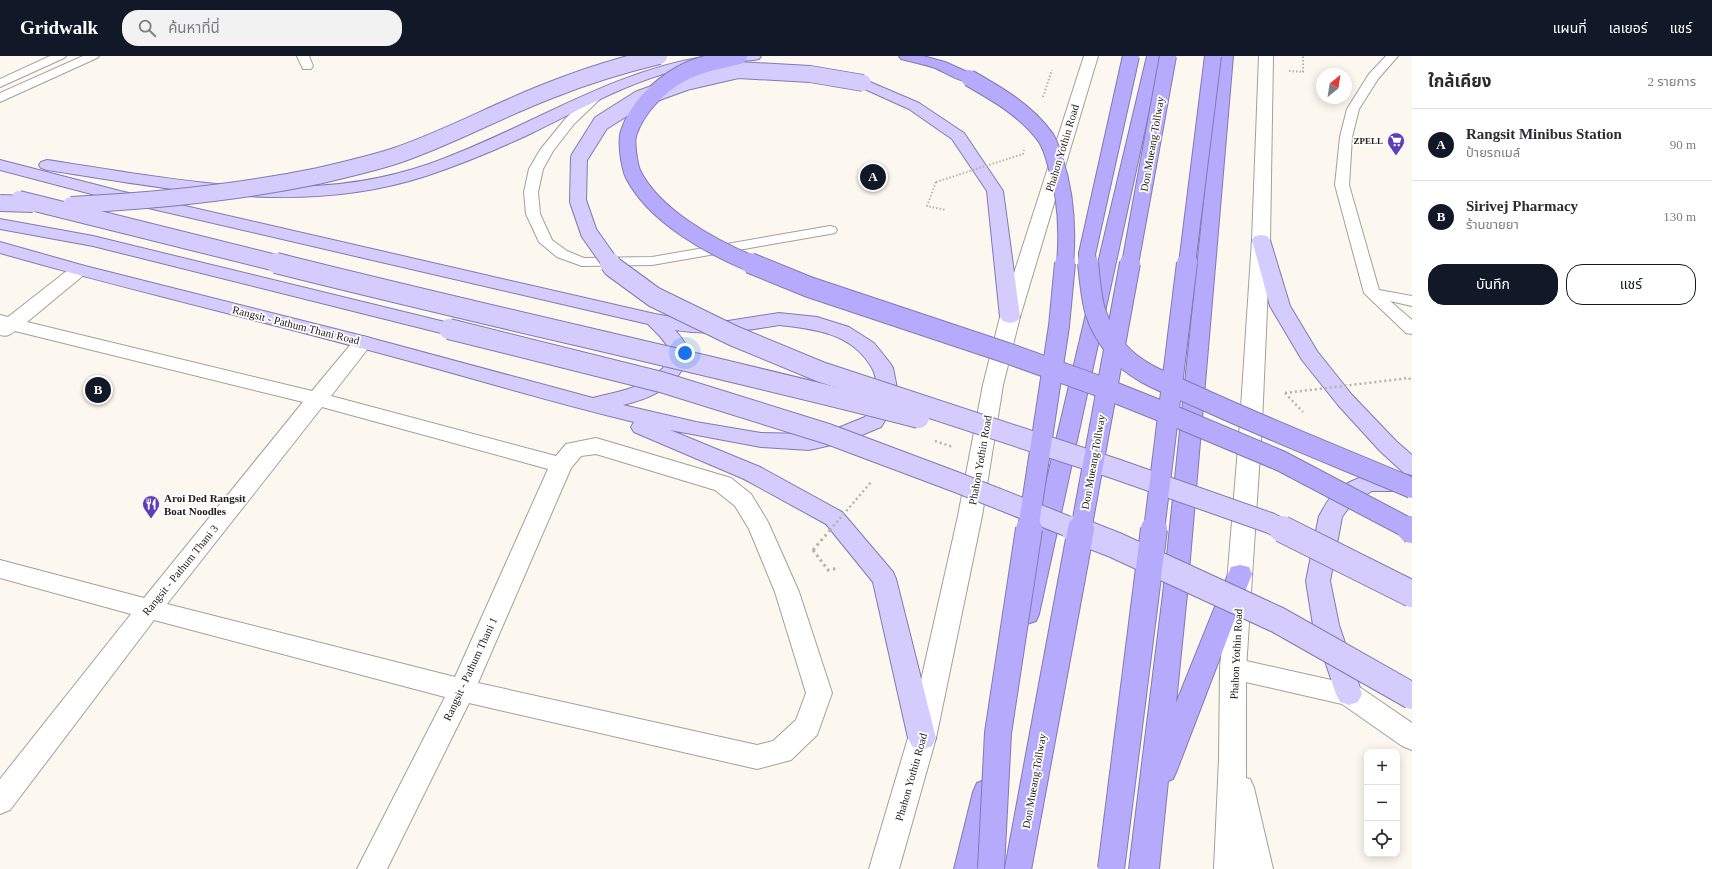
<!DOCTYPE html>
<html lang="th">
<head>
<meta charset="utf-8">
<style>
	:root { --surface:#fff; --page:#f2f2f3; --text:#2b2b33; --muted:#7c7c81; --line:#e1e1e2; --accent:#111827 }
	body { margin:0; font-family:"Times New Roman","Noto Sans Thai",serif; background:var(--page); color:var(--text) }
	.controls { position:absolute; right:12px; bottom:12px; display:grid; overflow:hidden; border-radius:8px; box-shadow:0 2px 10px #0003 }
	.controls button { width:36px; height:36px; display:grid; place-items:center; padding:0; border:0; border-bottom:1px solid var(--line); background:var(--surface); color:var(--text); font:20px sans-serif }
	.compass { position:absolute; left:1316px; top:12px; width:36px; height:36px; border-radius:50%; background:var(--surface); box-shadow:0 2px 10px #0003; rotate:30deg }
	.you { position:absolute; left:685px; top:297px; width:14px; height:14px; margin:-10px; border:3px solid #fff; border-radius:50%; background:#1a73e8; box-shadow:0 0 0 6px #1a73e833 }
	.badge { display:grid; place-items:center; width:26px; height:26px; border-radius:50%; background:var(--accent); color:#fff; font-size:13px; font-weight:700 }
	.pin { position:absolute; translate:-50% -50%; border:2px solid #fff; box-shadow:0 1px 4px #0006 }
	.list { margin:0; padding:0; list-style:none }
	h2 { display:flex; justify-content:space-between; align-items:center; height:52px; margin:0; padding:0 16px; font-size:17px }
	h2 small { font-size:13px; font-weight:400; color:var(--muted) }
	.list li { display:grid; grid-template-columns:26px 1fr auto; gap:12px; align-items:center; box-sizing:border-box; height:72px; padding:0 16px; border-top:1px solid var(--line) }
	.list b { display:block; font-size:15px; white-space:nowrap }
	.list p { margin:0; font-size:13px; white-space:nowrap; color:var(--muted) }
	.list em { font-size:13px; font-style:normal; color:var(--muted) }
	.actions { display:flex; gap:8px; padding:12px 16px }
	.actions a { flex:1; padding:9px 0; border:1px solid var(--accent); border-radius:16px; text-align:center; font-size:14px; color:var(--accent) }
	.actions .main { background:var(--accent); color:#fff }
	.icon { flex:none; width:22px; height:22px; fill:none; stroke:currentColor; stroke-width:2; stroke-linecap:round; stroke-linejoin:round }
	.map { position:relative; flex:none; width:1412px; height:813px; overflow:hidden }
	header { display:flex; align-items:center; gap:24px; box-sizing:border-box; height:56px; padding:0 20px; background:var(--accent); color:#fff }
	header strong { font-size:19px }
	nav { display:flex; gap:22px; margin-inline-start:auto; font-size:14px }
	.search { width:280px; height:36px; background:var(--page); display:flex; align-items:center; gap:10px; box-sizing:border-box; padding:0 14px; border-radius:16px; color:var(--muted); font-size:15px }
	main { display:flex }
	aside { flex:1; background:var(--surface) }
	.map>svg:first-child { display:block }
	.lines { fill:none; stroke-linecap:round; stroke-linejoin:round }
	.lane-casing { stroke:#a5a097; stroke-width:2 }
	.street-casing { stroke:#a5a097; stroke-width:2 }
	.secondary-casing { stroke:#a5a097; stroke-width:2 }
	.primary-casing { stroke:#827aae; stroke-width:2 }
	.highway-casing { stroke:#827aae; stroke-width:2 }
	.path-far2 { stroke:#b6b2ab; stroke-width:2; stroke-dasharray:1.5 2; stroke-linecap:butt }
	.path-far1 { stroke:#b6b2ab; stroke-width:2.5; stroke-dasharray:2 3; stroke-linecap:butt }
	.path { stroke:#b6b2ab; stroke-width:3; stroke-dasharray:2.5 3.5; stroke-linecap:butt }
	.lane { fill:#fff; fill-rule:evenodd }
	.street { fill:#fff; fill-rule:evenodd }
	.secondary { fill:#fff; fill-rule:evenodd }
	.primary { fill:#d3ccfd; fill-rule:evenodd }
	.highway { fill:#b6aafc; fill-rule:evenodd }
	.primary-bridge-far2-casing { stroke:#827aae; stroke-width:18; stroke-linecap:butt }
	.primary-bridge-far1-casing { stroke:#827aae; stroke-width:22; stroke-linecap:butt }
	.primary-bridge-casing { stroke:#827aae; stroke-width:28; stroke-linecap:butt }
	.highway-bridge-far2-casing { stroke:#827aae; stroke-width:18; stroke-linecap:butt }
	.highway-bridge-far1-casing { stroke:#827aae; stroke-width:22; stroke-linecap:butt }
	.highway-bridge-casing { stroke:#827aae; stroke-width:28; stroke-linecap:butt }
	.path-bridge-far2 { stroke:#b6b2ab; stroke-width:2; stroke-dasharray:1.5 2; stroke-linecap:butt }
	.path-bridge-far1 { stroke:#b6b2ab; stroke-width:2.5; stroke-dasharray:2 3; stroke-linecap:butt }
	.path-bridge { stroke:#b6b2ab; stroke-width:3; stroke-dasharray:2.5 3.5; stroke-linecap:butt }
	.primary-bridge-far2 { stroke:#d3ccfd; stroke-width:16 }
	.primary-bridge-far1 { stroke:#d3ccfd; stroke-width:20 }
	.primary-bridge { stroke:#d3ccfd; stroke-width:26 }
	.highway-bridge-far2 { stroke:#b6aafc; stroke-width:16 }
	.highway-bridge-far1 { stroke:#b6aafc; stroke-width:20 }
	.highway-bridge { stroke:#b6aafc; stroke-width:26 }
	.labels { text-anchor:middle; stroke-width:3.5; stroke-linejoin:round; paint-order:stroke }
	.far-poi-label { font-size:9px; font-weight:bold; fill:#22201d; stroke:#fff; text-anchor:end }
	.street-label { font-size:11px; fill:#22201d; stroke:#fff }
	.poi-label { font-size:11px; font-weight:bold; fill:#22201d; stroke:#fff; text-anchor:start }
</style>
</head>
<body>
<header>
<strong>Gridwalk</strong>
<div class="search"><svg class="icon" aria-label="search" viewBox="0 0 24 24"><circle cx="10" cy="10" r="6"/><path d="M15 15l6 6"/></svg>ค้นหาที่นี่</div>
<nav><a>แผนที่</a><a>เลเยอร์</a><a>แชร์</a></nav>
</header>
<main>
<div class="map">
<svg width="1412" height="813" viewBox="0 0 1412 813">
	<rect width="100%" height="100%" fill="#fdf8ef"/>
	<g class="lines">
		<!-- lane casing -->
		<g class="lane-casing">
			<g id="lane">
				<polygon points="50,0 66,0 64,2 0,31 0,23"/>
				<polygon points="83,0 99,0 97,2 0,46 0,37"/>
				<polygon points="297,0 309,0 313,10 311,13 303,13"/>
				<polygon points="1386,0 1398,0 1378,23 1359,53 1352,81 1349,129 1379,234 1412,240 1412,250 1390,245 1412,264 1412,278 1406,277 1364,237 1335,129 1340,81 1347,53 1369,18"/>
				<polygon points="596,36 600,37 602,40 600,43 574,68 553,95 543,113 538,136 540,158 552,184 567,195 584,202 652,201 830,170 835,171 837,174 835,177 830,178 652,209 582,210 557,201 539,186 526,158 524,136 529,113 540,94 566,62 592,37"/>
			</g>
		</g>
		<!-- street casing -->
		<g class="street-casing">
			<g id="street">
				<path d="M79 209 85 210 88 214 85 218 27 266 312 335 356 282 363 280 370 282 373 286 331 340 556 400 566 388 596 382 731 422 751 438 768 466 799 536 832 637 817 679 791 704 757 713 469 647 387 813H357L445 641 154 564 10 754 0 758V723L131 558 0 522V504L144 542 303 346 15 275C10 279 6 281 0 279V259L8 261 73 210ZM322 351 548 413 455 621 167 548ZM596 398 715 434 735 450 749 473 775 536 806 637 796 664 773 685 757 689 478 627 571 412 581 400Z"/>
				<polygon points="1233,602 1358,630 1412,667 1412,694 1402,690 1342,648 1224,621 1220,613 1224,605"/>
			</g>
		</g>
		<!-- secondary casing -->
		<g class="secondary-casing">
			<g id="secondary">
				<polygon points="1084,0 1098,0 1020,261 1003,329 982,460 936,682 899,813 869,813 908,682 958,460 983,329 1000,261"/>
				<polygon points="1259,0 1273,0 1270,184 1262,367 1246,613 1246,722 1250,723 1254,732 1273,813 1214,813 1219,703 1220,613 1240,367 1252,184"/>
			</g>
		</g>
		<!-- primary casing -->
		<g class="primary-casing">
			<g id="primary">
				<path d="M709 0H761L759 3 754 4C723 6 693 9 663 18 617 32 575 56 532 77 498 93 462 108 426 120 300 161 174 133 47 114L41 112 39 109 41 106 47 104C175 123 303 152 429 108 524 75 608 15 709 0Z"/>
				<polygon points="863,23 919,47 964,77 1003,135 1020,261 1017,265 1010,267 1003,265 1000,261 987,135 952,83 909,53 858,30 856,27 858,24"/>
				<path d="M0 104 120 135 655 258 694 265H728L779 257 817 261 849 271 874 287 890 307 893 312 899 342 881 371 845 386 809 394 761 391 670 374 760 411 842 456 893 516 896 523 936 682 932 690 922 694 912 690 908 682 873 526 826 468 744 423 634 376 631 371 634 366C541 344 450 315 357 291 238 259 118 231 0 197V186L85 210 363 280 593 342C619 335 643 333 663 312 667 307 671 302 669 295 667 285 655 276 648 268L118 145 0 114ZM779 269C815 273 852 277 872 312 877 320 877 333 879 342L865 361 833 374 809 378 761 377 696 366 623 349C648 343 670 334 684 311 687 307 690 302 689 297 688 289 680 280 675 274 712 280 743 275 779 269Z"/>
				<polygon points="0,163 93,180 449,267 456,269 459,273 456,277 449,279 93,190 0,173"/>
				<polygon points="1261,179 1267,180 1270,184 1290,250 1317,295 1352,339 1396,385 1412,399 1412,419 1404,417 1380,395 1338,349 1302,304 1270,250 1252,184 1255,180"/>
				<path d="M1368 419H1403L1411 421V433L1403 435H1372L1352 447 1342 461 1330 525 1339 569 1362 638 1358 646 1349 649 1340 646 1336 638 1313 569 1306 525 1319 460C1324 452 1329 441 1336 435 1344 428 1358 422 1368 419Z"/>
			</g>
		</g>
		<!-- highway casing -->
		<g class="highway-casing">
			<g id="highway">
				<path d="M899 0H923L945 6 974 19 976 22 974 25C961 28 947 17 935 12 924 8 912 6 901 3Z"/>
				<polygon points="1147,0 1161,0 1039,558 1036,565 1027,568 1018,565 1015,558"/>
				<polygon points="1219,0 1233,0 1187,538 1176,647 1231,511 1240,509 1249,511 1252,518 1177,714 1173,723 1168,725 1159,813 1129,813 1163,538"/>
				<polygon points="987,723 997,727 1001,736 984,813 954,813 973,736 977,727"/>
			</g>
		</g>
		<!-- path-far2 -->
		<g class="path-far2">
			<polyline points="1289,15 1303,16 1303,0"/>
			<polyline points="936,126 927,150 946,154"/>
		</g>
		<!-- path-far1 -->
		<g class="path-far1">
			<polyline points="1409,322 1412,326"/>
			<polyline points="1285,337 1303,356"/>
			<polyline points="935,385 953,391"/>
		</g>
		<!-- path -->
		<polyline class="path" points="813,494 828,514 839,512"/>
		<!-- lane -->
		<use href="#lane" class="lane"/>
		<!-- street -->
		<use href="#street" class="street"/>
		<!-- secondary -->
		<use href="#secondary" class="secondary"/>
		<!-- primary -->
		<use href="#primary" class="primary"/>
		<!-- highway -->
		<use href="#highway" class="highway"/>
		<!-- primary-bridge-far2 casing -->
		<g class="primary-bridge-far2-casing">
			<g id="primary-bridge-far2">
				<polyline points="19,143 280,208"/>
				<polyline points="0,147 33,148"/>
				<path d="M71 149C154 145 236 137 318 120 344 114 370 108 395 100 449 82 498 54 551 34 586 20 622 9 659 0"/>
				<polyline points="611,208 589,177 578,145 579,102 601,67 639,43 686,26 738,14 810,18 863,27"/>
			</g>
		</g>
		<!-- primary-bridge-far1 casing -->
		<g class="primary-bridge-far1-casing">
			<g id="primary-bridge-far1">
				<path d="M276 207C490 261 705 307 919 362"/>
				<polyline points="610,207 613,211 654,241 734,280 821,316 1116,413 1270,467 1284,474"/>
				<polyline points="449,273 661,326 828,378 956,426 1077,474"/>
			</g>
		</g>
		<!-- primary-bridge casing -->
		<g class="primary-bridge-casing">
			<g id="primary-bridge">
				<polyline points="1074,473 1115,489 1278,564 1412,640"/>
				<polyline points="1282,473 1412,538"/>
			</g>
		</g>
		<!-- highway-bridge-far2 casing -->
		<g class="highway-bridge-far2-casing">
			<g id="highway-bridge-far2">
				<path d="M739 0C720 5 698 8 681 18 659 30 637 52 629 76 626 83 628 96 629 103 630 108 631 114 633 118 654 160 711 191 752 208"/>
				<path d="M969 22C997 38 1027 55 1046 82 1050 89 1053 97 1055 105 1066 138 1068 173 1065 208"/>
				<polyline points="1088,208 1087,198 1131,0"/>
				<polyline points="1130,208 1168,0"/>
				<polyline points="1187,208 1213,0"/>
			</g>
		</g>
		<!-- highway-bridge-far1 casing -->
		<g class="highway-bridge-far1-casing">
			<g id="highway-bridge-far1">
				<polyline points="750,207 809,231 1007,297 1096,329 1181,363 1281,405 1412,474"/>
				<path d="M1088 207C1092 244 1092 264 1117 294 1138 319 1172 329 1200 342 1270 374 1341 402 1412 432"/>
				<polyline points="1028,474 1059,270 1065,207"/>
				<polyline points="1081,474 1130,207"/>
				<polyline points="1154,474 1187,207"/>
			</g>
		</g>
		<!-- highway-bridge casing -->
		<g class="highway-bridge-casing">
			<g id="highway-bridge">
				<polyline points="1410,473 1412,474"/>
				<polyline points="991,813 998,677 1029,473"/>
				<polyline points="1018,813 1081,473"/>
				<polyline points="1111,813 1154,473"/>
			</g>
		</g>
		<!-- path-bridge-far2 -->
		<g class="path-bridge-far2">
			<polyline points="1043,41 1052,14"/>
			<polyline points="936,126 1023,98 1024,94"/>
		</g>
		<!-- path-bridge-far1 -->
		<g class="path-bridge-far1">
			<polyline points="1285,337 1409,322"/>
			<polyline points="830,474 872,425"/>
		</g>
		<!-- path-bridge -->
		<polyline class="path-bridge" points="813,494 831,473"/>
		<!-- primary-bridge-far2 -->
		<use href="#primary-bridge-far2" class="primary-bridge-far2"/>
		<!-- primary-bridge-far1 -->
		<use href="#primary-bridge-far1" class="primary-bridge-far1"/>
		<!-- primary-bridge -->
		<use href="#primary-bridge" class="primary-bridge"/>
		<!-- highway-bridge-far2 -->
		<use href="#highway-bridge-far2" class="highway-bridge-far2"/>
		<!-- highway-bridge-far1 -->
		<use href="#highway-bridge-far1" class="highway-bridge-far1"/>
		<!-- highway-bridge -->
		<use href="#highway-bridge" class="highway-bridge"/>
	</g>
	<!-- icons -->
	<defs>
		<g id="supermarket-pin" transform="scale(0.9)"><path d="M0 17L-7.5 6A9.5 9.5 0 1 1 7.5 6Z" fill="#5e3eb6" stroke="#fff"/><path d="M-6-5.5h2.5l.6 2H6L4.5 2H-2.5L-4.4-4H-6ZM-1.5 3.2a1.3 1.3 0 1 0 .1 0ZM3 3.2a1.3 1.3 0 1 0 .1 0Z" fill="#fff"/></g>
		<g id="restaurant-pin" transform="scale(0.9)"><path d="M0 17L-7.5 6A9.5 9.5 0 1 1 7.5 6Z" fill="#5e3eb6" stroke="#fff"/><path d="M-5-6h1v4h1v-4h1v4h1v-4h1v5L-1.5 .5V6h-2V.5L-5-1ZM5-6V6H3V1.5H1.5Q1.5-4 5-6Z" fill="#fff"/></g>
	</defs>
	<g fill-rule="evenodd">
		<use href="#supermarket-pin" x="1396" y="85"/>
		<use href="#restaurant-pin" x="151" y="448"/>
	</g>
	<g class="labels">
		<!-- far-poi labels -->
		<g class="far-poi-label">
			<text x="1383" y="88">ZPELL</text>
		</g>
		<!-- street labels -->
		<g class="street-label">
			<text transform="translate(1152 88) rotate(-80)" y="4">Don Mueang Tollway</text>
			<text transform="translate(1062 92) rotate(-73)" y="4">Phahon Yothin Road</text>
			<text transform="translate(296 269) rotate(14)" y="4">Rangsit - Pathum Thani Road</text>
			<text transform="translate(980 404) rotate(-80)" y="4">Phahon Yothin Road</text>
			<text transform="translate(1093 406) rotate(-80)" y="4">Don Mueang Tollway</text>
			<text transform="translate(180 514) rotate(-51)" y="4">Rangsit - Pathum Thani 3</text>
			<text transform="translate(1236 598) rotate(-87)" y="4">Phahon Yothin Road</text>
			<text transform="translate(470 613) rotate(-65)" y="4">Rangsit - Pathum Thani 1</text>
			<text transform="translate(911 721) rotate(-74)" y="4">Phahon Yothin Road</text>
			<text transform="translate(1034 725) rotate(-80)" y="4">Don Mueang Tollway</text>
		</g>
		<!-- poi labels -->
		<g class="poi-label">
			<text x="164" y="446">Aroi Ded Rangsit<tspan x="164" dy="13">Boat Noodles</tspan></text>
		</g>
	</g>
</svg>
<div class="controls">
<button>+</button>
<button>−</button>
<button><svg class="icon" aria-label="locate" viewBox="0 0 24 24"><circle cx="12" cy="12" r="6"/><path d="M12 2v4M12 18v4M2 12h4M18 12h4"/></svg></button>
</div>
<svg class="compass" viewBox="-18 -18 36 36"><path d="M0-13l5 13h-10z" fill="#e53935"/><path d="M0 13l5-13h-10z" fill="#7c7c81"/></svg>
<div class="you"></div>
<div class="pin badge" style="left:873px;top:121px">A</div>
<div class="pin badge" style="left:98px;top:334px">B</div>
</div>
<aside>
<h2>ใกล้เคียง<small>2 รายการ</small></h2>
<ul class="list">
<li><span class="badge">A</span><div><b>Rangsit Minibus Station</b><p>ป้ายรถเมล์</p></div><em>90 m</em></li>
<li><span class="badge">B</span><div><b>Sirivej Pharmacy</b><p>ร้านขายยา</p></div><em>130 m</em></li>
</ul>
<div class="actions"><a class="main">บันทึก</a><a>แชร์</a></div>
</aside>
</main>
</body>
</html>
